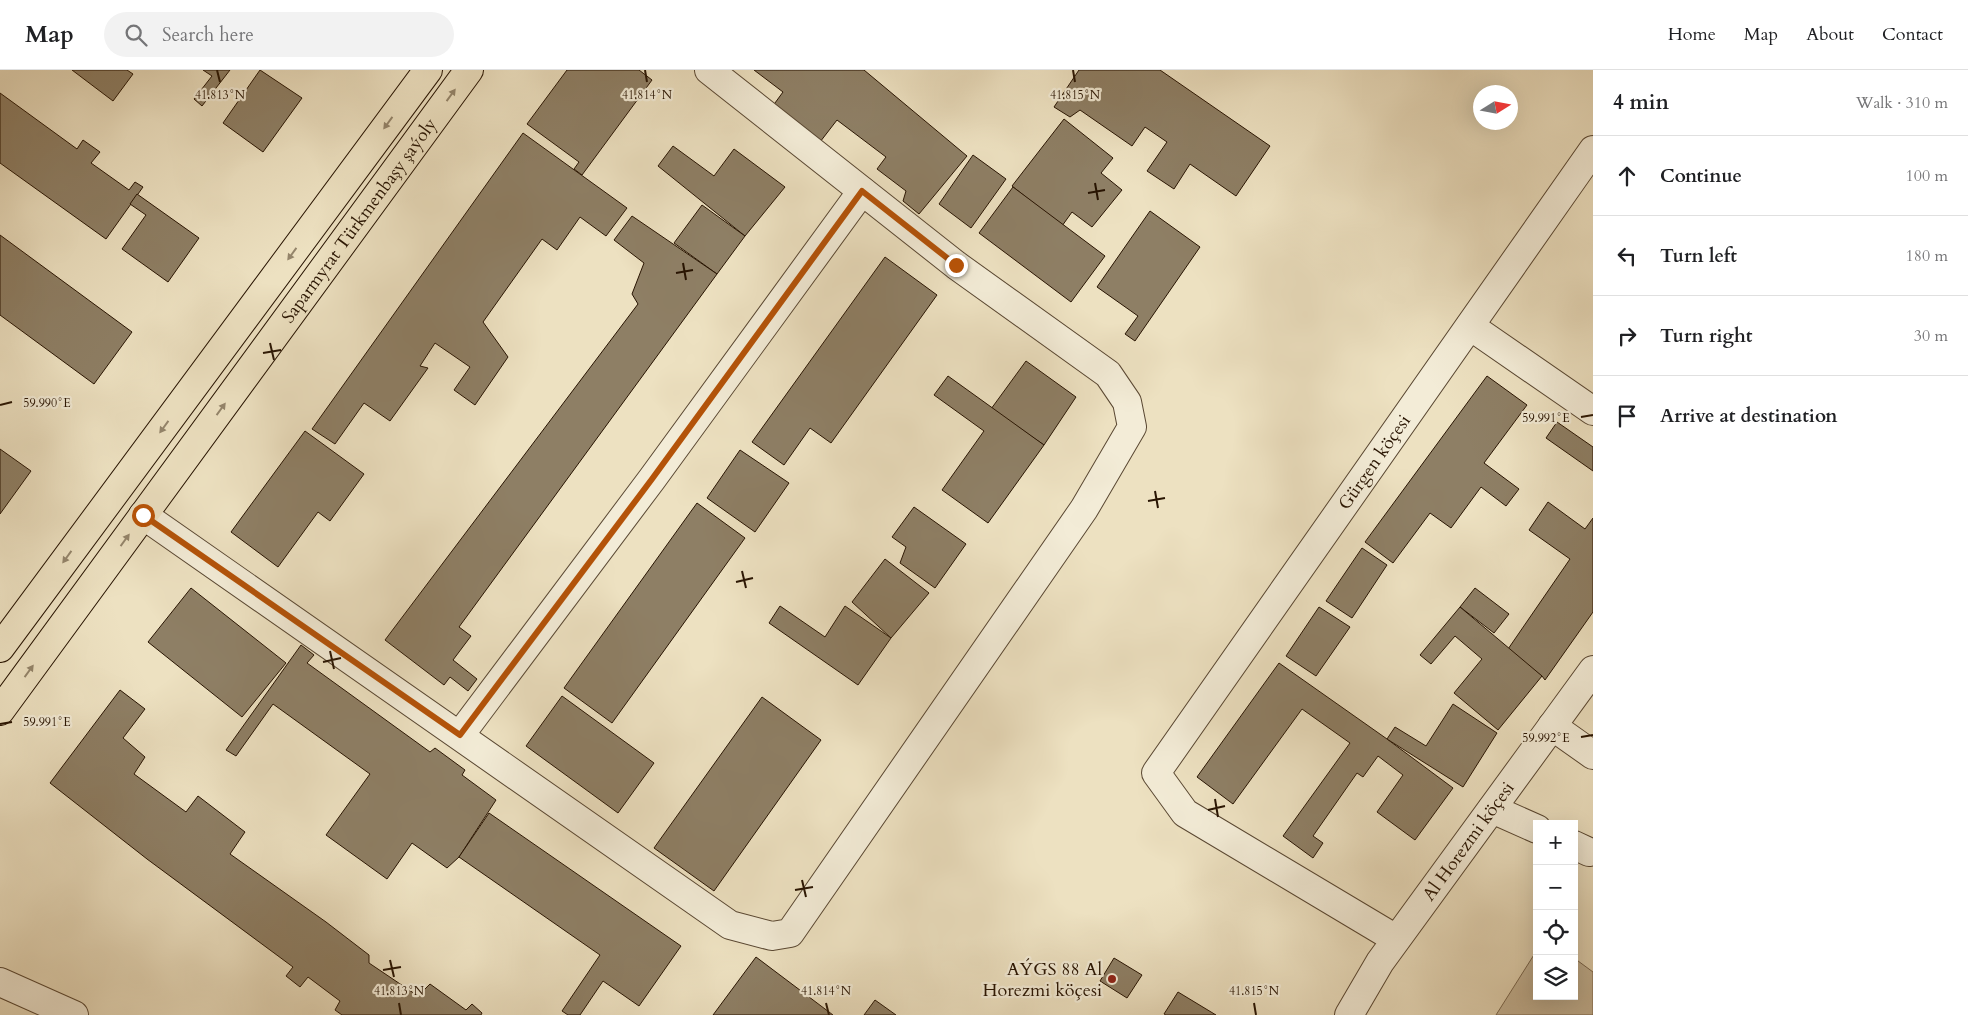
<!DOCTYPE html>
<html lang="en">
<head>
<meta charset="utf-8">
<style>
	:root { --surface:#fff; --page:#f2f2f2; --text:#202124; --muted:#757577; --line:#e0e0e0 }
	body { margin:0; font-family:Cardo,serif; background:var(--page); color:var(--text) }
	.controls { position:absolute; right:15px; bottom:15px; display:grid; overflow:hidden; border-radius:0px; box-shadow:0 5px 20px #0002 }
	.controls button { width:45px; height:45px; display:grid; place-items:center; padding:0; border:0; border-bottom:1px solid var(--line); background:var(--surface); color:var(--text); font:25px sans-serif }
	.compass { position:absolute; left:1473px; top:15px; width:45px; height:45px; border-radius:50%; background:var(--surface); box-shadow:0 5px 20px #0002; rotate:79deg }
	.stop { position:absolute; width:15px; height:15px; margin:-11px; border:4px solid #b45309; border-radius:50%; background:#fff }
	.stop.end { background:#b45309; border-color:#fff; box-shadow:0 1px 5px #0008 }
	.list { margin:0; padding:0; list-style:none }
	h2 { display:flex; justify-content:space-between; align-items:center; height:65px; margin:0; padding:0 20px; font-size:21px }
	h2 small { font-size:16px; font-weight:400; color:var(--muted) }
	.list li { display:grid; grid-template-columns:32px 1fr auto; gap:15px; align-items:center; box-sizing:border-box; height:80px; padding:0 20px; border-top:1px solid var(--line) }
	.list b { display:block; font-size:19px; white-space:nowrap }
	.list em { font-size:16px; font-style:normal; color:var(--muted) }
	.icon { flex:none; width:28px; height:28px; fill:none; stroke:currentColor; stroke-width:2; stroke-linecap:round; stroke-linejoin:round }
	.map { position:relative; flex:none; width:1593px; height:945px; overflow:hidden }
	header { display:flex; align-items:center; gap:30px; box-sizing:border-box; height:70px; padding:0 25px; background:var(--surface); border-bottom:1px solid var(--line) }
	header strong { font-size:24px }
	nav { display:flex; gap:28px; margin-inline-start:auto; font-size:18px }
	.search { width:350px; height:45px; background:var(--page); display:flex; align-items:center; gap:12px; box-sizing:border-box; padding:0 18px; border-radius:28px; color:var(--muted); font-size:19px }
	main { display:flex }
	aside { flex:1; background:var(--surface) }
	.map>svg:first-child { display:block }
	.green { fill:#ccbea1; stroke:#7a6952 }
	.building { fill:#8e7f65; stroke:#281402 }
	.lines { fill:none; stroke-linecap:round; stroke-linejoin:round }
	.minor-casing { stroke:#594732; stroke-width:30 }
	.major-casing { stroke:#281402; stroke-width:30 }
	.minor { stroke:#f3ecd7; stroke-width:28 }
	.major { stroke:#ede1c1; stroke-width:28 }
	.oneway { fill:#94856b }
	.route { stroke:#b45309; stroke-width:6 }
	.ticks { fill:none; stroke:#281402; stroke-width:2 }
	.poi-dot { fill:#8f2418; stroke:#f3ecd7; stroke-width:2 }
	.labels { text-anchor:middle; stroke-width:4.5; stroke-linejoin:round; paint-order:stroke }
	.street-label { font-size:18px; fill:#281402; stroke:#f3ecd7 }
	.poi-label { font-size:18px; fill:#281402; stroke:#f3ecd7; text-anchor:end }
	.ticks-label { font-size:12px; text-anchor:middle; fill:#281402; stroke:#f3ecd7; stroke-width:4.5; stroke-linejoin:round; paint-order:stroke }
</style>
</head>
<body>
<header>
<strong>Map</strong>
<div class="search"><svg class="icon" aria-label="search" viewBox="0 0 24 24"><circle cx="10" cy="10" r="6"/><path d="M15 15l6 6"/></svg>Search here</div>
<nav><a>Home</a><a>Map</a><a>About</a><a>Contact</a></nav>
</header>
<main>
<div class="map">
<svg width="1593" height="945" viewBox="0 0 1593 945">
	<rect width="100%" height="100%" fill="#ede1c1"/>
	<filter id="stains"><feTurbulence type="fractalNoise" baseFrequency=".004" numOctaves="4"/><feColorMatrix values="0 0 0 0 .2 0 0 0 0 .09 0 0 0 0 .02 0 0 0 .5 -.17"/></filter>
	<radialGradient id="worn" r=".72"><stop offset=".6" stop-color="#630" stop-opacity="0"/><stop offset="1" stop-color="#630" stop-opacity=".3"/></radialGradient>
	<!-- green -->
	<polygon class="green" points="1537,880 1537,926 1574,926 1574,888 1593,902 1593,945 1496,945"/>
	<!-- building -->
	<g class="building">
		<polygon points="72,0 127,0 133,4 113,31"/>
		<polygon points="203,0 230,0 202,36 194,29 212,6"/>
		<polygon points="260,0 302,28 263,82 223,53"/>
		<polygon points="567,0 639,0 652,10 582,105 574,99 579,92 527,54"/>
		<polygon points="754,0 864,0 967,86 919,144 903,131 906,121 877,99 886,87 837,50 820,72 772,37 783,22"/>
		<polygon points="1079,0 1160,0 1270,76 1236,126 1190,94 1174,119 1147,101 1167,72 1145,57 1132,76 1080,40 1070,47 1054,37"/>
		<polygon points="0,23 77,79 83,70 100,82 91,93 129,120 135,112 143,117 106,169 0,93"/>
		<polygon points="1064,49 1113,88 1101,103 1122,120 1092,157 1072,142 1062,156 1012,116"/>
		<polygon points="523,63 627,138 606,166 580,147 557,180 542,169 483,252 508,287 475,335 454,320 470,297 435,273 420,296 428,298 390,351 364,333 335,374 312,359"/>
		<polygon points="673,76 714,106 734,79 785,117 745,166 658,96"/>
		<polygon points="973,85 1006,109 971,158 939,134"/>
		<polygon points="1013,117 1105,186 1071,232 979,163"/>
		<polygon points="137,124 199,168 168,212 122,179 146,145 130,134"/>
		<polygon points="702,135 745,166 717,204 674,173"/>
		<polygon points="1150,141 1200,177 1135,271 1125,264 1138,246 1097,217"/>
		<polygon points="632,146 717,204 459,557 471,566 453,590 477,609 468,621 450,607 444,615 385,570 638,234 632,224 644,193 614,170"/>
		<polygon points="0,165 132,262 94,314 0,245"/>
		<polygon points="885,187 937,225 831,373 810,358 784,395 752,372"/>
		<polygon points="1026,291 1076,327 1044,375 991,339"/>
		<polygon points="948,306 1044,375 988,453 942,420 984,361 934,325"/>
		<polygon points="1487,306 1527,335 1484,393 1519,419 1506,436 1481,417 1451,458 1430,443 1393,493 1365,472"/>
		<polygon points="1557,352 1593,377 1593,401 1546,368"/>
		<polygon points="305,361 364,404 330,451 318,442 278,497 231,462"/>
		<polygon points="0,379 31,401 0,444"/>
		<polygon points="740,380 789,413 755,462 707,428"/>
		<polygon points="1548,432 1585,459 1593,448 1593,542 1545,610 1542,606 1506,582 1570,489 1529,460"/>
		<polygon points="697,433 745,468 612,653 564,618"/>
		<polygon points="914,437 966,474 935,518 900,493 906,477 892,467"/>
		<polygon points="1362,478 1387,495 1352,548 1326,531"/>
		<polygon points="885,489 929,523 891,568 852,532"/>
		<polygon points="191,518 286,593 242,647 148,572"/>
		<polygon points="1475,518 1509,544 1494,563 1460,537"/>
		<polygon points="780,536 825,567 845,536 891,568 858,615 769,553"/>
		<polygon points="1319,537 1350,557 1316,606 1286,586"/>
		<polygon points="1460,537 1542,606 1498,660 1454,623 1482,589 1455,566 1431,594 1420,585"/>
		<polygon points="301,575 314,585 307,593 430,682 435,678 465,700 462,705 496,730 459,787 447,798 412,773 387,809 326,765 370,704 273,634 236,686 226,680"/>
		<polygon points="1279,593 1387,669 1453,718 1415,770 1377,742 1403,705 1378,686 1363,707 1357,703 1313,766 1323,773 1313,788 1283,766 1350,673 1302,639 1233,734 1197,707"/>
		<polygon points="120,620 145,639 123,668 145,687 134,704 186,742 198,726 245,762 230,784 326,852 369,885 369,893 418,926 430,914 466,940 472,934 482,943 481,945 342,945 335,940 340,931 308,907 300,917 286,906 293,897 147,789 50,713"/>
		<polygon points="562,626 654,693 618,743 526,676"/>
		<polygon points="762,627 821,670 714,821 654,778"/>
		<polygon points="1453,634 1497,663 1463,717 1387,669 1395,657 1426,676"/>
		<polygon points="489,743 681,876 639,936 603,911 580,945 568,945 562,941 600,885 459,787"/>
		<polygon points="756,887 833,945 713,945"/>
		<polygon points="1114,888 1142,905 1127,928 1100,911"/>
		<polygon points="1178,922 1216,945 1166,945 1164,944"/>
		<polygon points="875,930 896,945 864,945"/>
	</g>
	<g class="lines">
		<!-- minor casing -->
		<g class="minor-casing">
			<g id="minor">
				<polyline points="1470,256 1593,341"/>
				<polyline points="143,445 730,855 772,866 790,863 1084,439 1132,357 1127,332 1108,304 956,195 709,0"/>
				<polyline points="1552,656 1593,685"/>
				<polyline points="460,665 652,409 862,121"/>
				<polyline points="1492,739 1537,759"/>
				<polyline points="1574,775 1589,782"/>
				<path id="s1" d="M1396 869 1185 743 1156 703 1593 80"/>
				<polyline points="0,912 74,945"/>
				<path id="s2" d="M1349 945 1380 892 1593 600"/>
			</g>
		</g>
		<!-- major casing -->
		<g class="major-casing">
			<g id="major">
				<polyline points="0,578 428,0"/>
				<path id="s3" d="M0 641 469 0"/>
			</g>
		</g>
		<!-- minor -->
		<use href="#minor" class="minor"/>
		<!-- major -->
		<use href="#major" class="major"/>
	</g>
	<!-- one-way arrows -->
	<defs><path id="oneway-solid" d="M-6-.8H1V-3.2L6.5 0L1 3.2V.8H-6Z" transform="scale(1.25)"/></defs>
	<g class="oneway">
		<use href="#oneway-solid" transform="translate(451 25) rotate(-54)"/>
		<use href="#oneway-solid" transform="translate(388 53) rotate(126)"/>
		<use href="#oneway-solid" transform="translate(292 184) rotate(126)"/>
		<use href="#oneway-solid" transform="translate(221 339) rotate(-54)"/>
		<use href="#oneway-solid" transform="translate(164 357) rotate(126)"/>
		<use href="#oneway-solid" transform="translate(125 470) rotate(-54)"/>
		<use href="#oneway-solid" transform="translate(67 487) rotate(126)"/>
		<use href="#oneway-solid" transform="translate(29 601) rotate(-54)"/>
	</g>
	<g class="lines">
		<!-- route -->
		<polyline class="route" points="143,445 460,665 652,409 862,121 956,195"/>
	</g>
	<!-- ticks -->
	<path class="ticks" d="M217 0 220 12M645 0 647 12M1073 0 1075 12M1095 113 1098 130M1088 123 1105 120M683 193 686 210M676 203 693 200M270 273 274 290M263 283 281 280M0 335 12 332M1581 347 1593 345M1155 421 1158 438M1148 431 1165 428M742 501 746 518M736 512 753 508M330 581 334 599M323 592 341 588M0 654 12 652M1581 667 1593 665M1215 729 1218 747M1208 740 1225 736M802 810 806 827M795 820 813 817M390 890 394 907M383 900 401 897M399 933 401 945M826 933 829 945M1254 933 1256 945"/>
	<!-- markers -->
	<circle class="poi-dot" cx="1112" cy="909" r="5"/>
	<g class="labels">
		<!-- street labels -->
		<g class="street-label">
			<text dy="6" stroke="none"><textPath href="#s3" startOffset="608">Saparmyrat Türkmenbaşy şaýoly</textPath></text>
			<text dy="6" stroke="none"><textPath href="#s1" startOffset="675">Gürgen köçesi</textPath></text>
			<text dy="6" stroke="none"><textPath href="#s2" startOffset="211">Al Horezmi köçesi</textPath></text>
		</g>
		<!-- poi labels -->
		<g class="poi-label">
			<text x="1102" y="905">AÝGS 88 Al<tspan x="1102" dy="21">Horezmi köçesi</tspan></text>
		</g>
	</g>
	<g class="ticks-label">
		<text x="220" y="29">41.813°N</text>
		<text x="647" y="29">41.814°N</text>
		<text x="1075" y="29">41.815°N</text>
		<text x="47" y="337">59.990°E</text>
		<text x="1546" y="352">59.991°E</text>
		<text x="47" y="656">59.991°E</text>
		<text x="1546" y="672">59.992°E</text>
		<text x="399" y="925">41.813°N</text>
		<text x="826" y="925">41.814°N</text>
		<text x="1254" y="925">41.815°N</text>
	</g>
	<rect width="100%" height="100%" filter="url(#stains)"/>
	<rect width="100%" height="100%" fill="url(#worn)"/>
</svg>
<div class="controls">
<button>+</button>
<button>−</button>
<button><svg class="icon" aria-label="locate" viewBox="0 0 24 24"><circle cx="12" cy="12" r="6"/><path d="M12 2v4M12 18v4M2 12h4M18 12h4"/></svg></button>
<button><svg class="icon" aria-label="layers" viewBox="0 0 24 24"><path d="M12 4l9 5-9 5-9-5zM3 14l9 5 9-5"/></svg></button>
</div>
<svg class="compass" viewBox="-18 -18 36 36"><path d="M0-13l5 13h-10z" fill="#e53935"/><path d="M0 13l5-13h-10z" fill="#757577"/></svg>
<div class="stop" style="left:143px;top:445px"></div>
<div class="stop end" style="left:956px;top:195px"></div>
</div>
<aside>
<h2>4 min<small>Walk · 310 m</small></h2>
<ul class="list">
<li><svg class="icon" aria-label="ahead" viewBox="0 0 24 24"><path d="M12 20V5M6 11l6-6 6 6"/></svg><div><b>Continue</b></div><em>100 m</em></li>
<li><svg class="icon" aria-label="left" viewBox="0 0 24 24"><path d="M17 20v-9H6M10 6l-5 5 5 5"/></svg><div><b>Turn left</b></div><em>180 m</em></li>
<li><svg class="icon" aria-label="right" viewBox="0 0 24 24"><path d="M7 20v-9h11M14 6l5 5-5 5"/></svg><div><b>Turn right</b></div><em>30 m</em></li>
<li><svg class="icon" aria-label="arrive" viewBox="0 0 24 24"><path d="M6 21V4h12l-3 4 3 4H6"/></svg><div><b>Arrive at destination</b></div></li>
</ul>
</aside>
</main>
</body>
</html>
